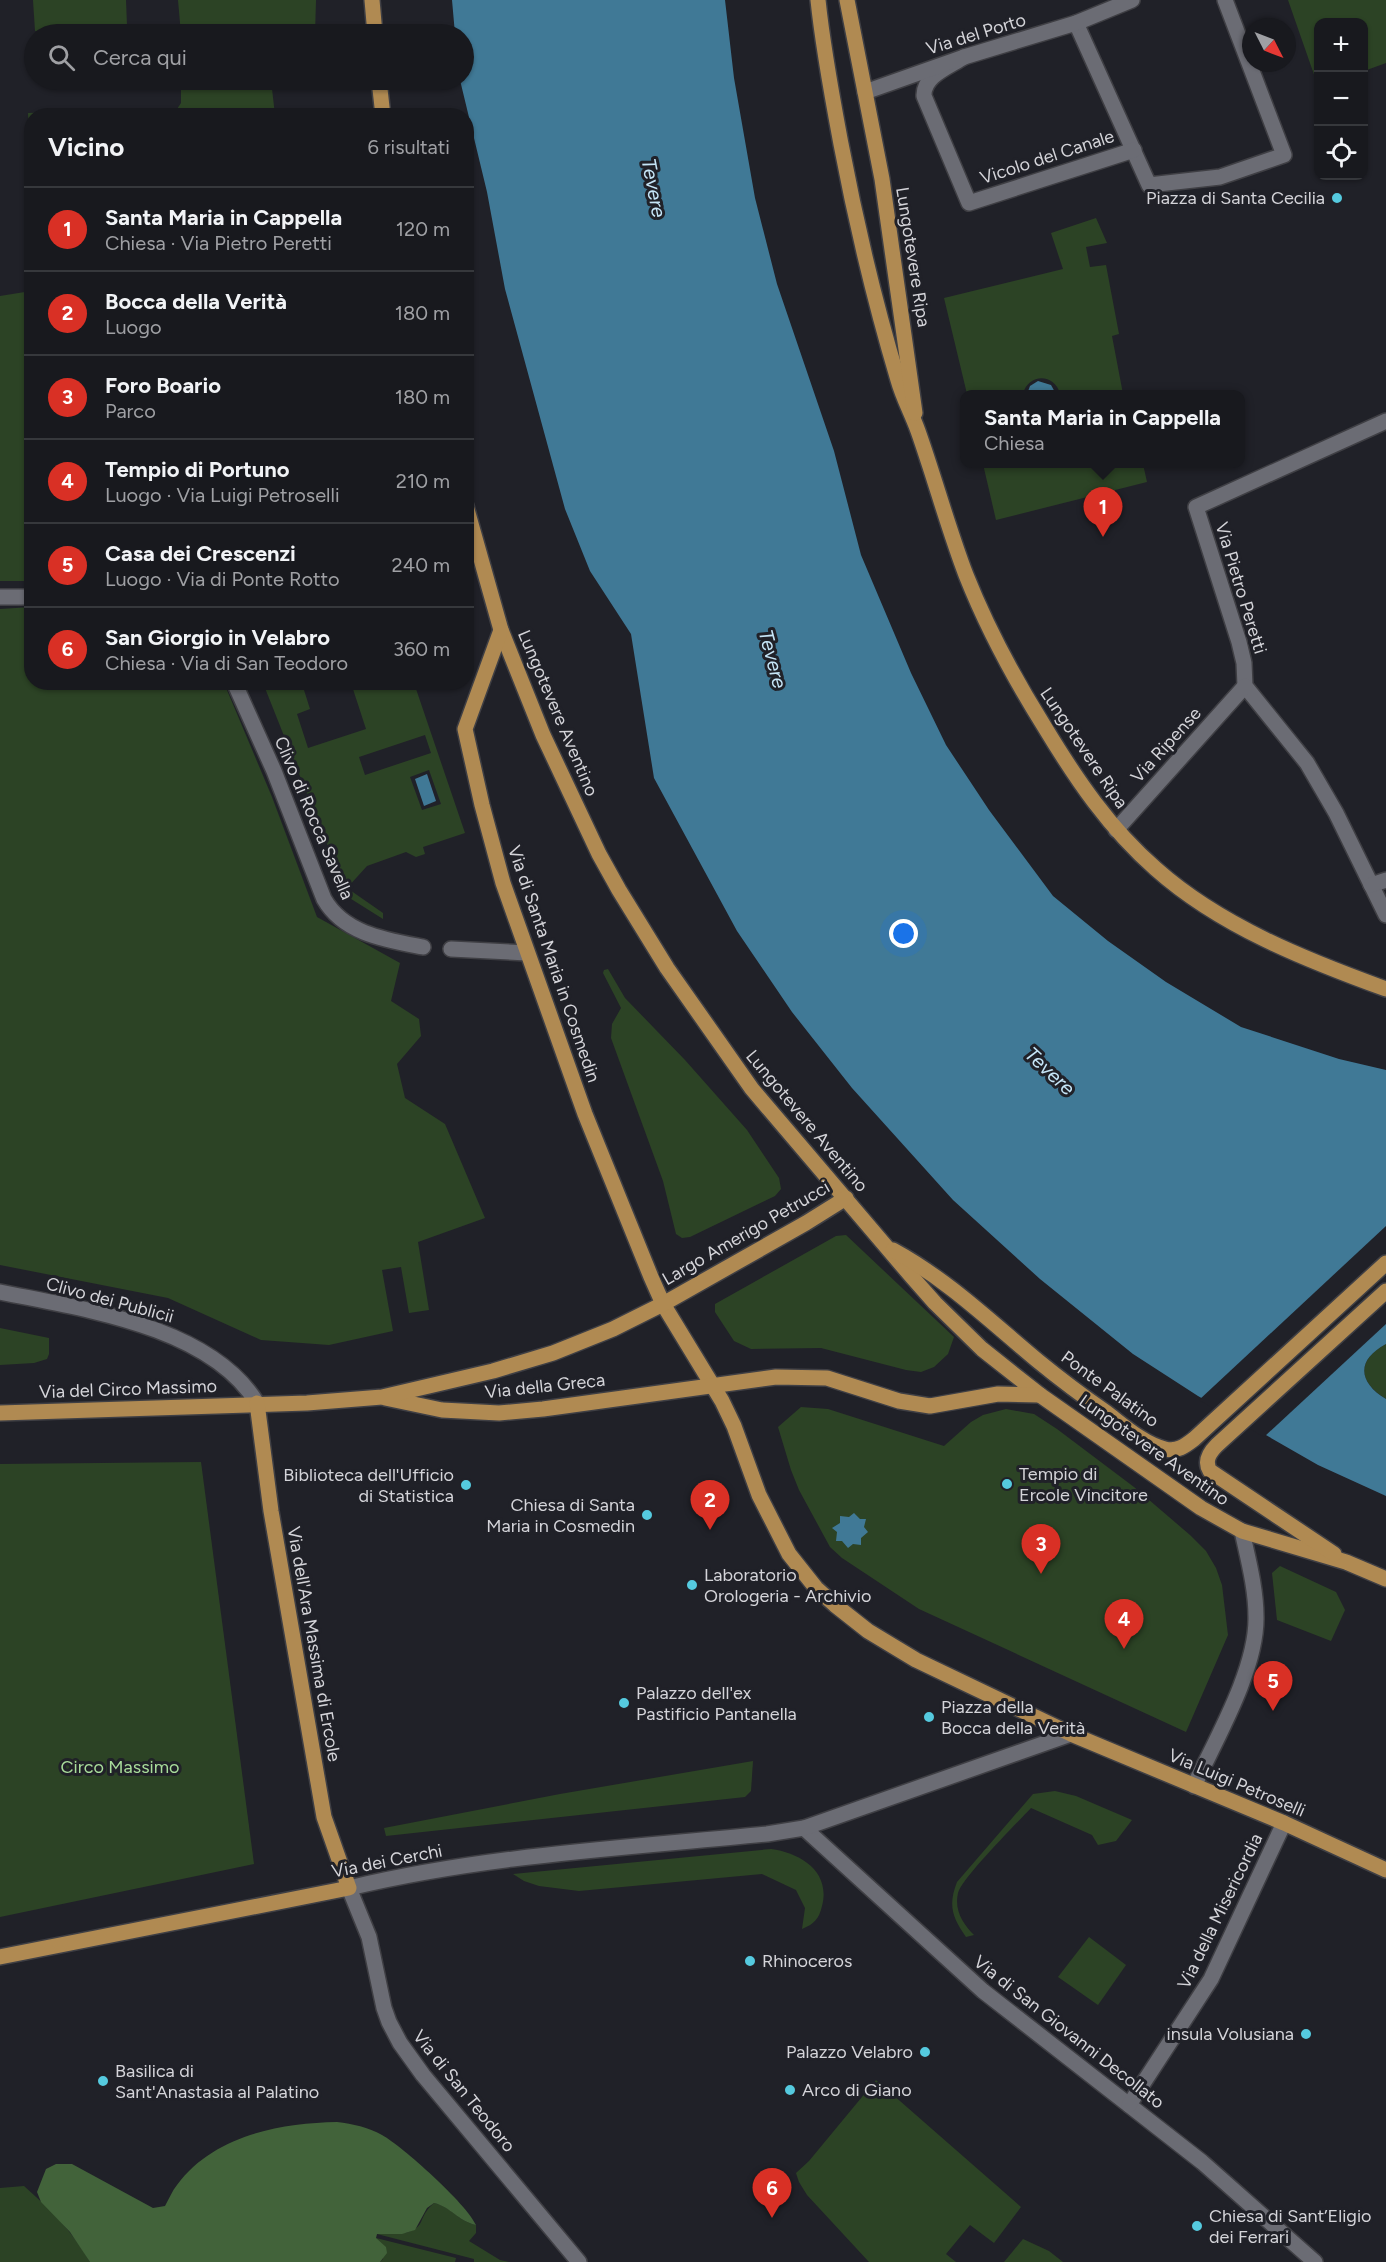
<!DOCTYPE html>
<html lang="it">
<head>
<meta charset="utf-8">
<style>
	:root { --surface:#18191e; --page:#212227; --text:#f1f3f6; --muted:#9fa0a4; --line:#36383c; --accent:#d93025 }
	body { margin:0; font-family:Figtree,sans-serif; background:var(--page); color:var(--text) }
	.controls { position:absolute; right:18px; top:18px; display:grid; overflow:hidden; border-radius:12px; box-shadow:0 2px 4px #0004 }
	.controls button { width:54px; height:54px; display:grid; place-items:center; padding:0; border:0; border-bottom:2px solid var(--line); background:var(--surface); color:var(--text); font:30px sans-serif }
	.compass { position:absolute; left:1242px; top:18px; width:54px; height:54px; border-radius:50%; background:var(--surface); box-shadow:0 2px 4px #0004; rotate:132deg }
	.you { position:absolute; left:904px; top:934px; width:21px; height:21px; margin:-15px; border:4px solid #fff; border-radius:50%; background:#1a73e8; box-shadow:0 0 0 9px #1a73e833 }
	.badge { display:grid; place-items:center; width:39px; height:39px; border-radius:50%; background:var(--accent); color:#fff; font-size:20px; font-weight:700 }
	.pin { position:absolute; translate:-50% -50px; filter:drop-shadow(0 2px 3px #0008) }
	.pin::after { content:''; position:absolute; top:32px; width:21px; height:18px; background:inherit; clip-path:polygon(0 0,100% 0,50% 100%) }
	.popup { position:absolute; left:960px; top:390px; width:285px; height:78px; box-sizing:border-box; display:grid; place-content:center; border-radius:12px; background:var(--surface); filter:drop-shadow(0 2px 4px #0005); font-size:20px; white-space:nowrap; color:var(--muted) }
	.popup b { font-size:22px; color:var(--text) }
	.popup::after { content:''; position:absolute; left:50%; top:100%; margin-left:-12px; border:12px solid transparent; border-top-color:var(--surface) }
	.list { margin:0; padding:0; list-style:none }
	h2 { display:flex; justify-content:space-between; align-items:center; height:78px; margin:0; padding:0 24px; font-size:26px }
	h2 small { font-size:20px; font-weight:400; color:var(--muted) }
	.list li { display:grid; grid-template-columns:39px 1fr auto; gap:18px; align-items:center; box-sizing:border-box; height:84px; padding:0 24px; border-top:2px solid var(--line) }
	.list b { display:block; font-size:22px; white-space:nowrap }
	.list p { margin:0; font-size:20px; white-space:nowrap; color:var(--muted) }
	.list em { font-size:20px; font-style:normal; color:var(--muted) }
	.icon { flex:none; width:33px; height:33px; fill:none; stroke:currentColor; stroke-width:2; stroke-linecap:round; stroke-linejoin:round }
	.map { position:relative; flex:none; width:1386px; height:2262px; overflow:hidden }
	.search { position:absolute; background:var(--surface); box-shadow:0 2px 4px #0004; left:24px; top:24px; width:450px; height:66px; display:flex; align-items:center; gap:15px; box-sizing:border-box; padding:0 21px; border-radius:33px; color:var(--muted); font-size:22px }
	.panel { position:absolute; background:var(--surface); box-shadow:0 2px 4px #0004; left:24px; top:108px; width:450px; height:582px; border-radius:24px }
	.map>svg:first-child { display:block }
	.green { fill:#2c4325; fill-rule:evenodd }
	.forest { fill:#42633a }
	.water { fill:#407996 }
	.pier { fill:#202128 }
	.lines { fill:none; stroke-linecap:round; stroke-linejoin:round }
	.minor-casing { stroke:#3f3f44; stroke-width:18 }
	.major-casing { stroke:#3f3f44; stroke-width:18 }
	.minor { stroke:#6b6c74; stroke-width:15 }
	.major { stroke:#b08a52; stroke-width:15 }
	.poi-dot { fill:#55cadf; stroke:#202128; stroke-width:2 }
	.labels { text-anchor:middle; stroke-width:6; stroke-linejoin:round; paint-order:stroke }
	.street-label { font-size:18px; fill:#d4d4d9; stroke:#202128 }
	.poi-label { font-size:18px; fill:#d4d4d9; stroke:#202128; text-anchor:start }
	.park-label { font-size:18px; fill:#a9dd9b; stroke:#202128 }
	.water-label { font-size:20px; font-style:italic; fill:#c6e6f8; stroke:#202128 }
</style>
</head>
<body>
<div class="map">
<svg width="1386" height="2262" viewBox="0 0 1386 2262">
	<rect width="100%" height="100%" fill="#202128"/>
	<!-- green -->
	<g class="green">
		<polygon points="33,0 126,0 127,26 35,31"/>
		<polygon points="178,0 316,0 315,34 181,34"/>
		<polygon points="1288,0 1386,0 1386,63 1364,71 1364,22 1318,22 1318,86"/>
		<polygon points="181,80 271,80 275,115 177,115 177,109 181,103"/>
		<polygon points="56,112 56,115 32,116 31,135 29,136 28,113"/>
		<path d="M1096 218 1107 243 1086 247 1090 267 1106 265 1119 334 1112 336 1123 394H1060C1055 373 1028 373 1023 394H967L944 298 1063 269 1051 233Z"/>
		<polygon points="31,291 31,581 0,581 0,296"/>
		<polygon points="983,464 1143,464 1147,482 996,520"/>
		<polygon points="31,607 32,682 224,683 272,797 317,917 400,963 391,1001 419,1019 421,1036 397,1064 405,1098 445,1124 485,1218 418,1242 429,1310 409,1313 401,1267 382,1270 393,1331 329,1345 261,1340 168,1298 0,1265 0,609"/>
		<path d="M263 683H322L323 685 304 690 310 709 297 714 308 748 366 729 351 683H414L465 833 423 847 425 854 416 857 406 852 367 866 347 888 383 913V919L348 897ZM425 735 431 753 365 775 359 757ZM429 770 441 804 422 810 410 777Z"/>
		<polygon points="608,969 625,998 685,1060 747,1130 779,1178 781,1189 775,1196 690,1237 682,1238 676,1234 663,1181 611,1038 612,1024 621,1008 603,973 604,970"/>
		<polygon points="846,1235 954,1337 948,1354 934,1367 921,1372 906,1370 821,1348 751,1349 734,1341 715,1312 715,1304 836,1236"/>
		<polygon points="0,1328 49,1338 49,1354 47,1359 34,1363 0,1365"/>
		<path d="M1386 1344V1399C1358 1382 1356 1360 1386 1344Z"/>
		<polygon points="801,1407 828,1409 944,1446 971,1422 983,1415 1006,1409 1034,1414 1057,1429 1134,1487 1190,1535 1206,1551 1216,1568 1222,1585 1228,1635 1186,1732 919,1609 842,1558 830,1547 799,1490 791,1470 778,1427"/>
		<polygon points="201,1462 254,1864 0,1917 0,1464"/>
		<polygon points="1280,1566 1336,1592 1345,1610 1331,1641 1277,1620 1272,1573"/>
		<polygon points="753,1761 751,1791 745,1797 386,1836 384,1828 560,1794"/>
		<path d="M1055 1791 1076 1796 1132 1820 1116 1841 1098 1845 1092 1835 1031 1808C1017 1823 962 1878 958 1893 954 1910 963 1924 974 1935L966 1937C952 1917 948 1905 957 1882L1033 1794Z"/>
		<path d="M771 1849C801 1853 831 1872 822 1906 819 1919 814 1924 802 1929L805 1908 796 1890 762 1874 579 1891 539 1886 524 1881 513 1874Z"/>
		<polygon points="1089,1937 1126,1965 1098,2005 1058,1977"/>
		<polygon points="876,2080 1021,2207 994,2243 970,2225 946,2254 956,2262 869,2262 807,2195 799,2182 796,2173 809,2161"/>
		<path d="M24 2186C50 2209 73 2232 90 2262H0V2188Z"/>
		<path d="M434 2203C452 2207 458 2221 476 2225V2233L469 2241 500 2260 509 2262H474V2259L377 2234C391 2233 414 2237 421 2222 425 2213 427 2209 434 2203Z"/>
		<polygon points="376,2238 456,2258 455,2262 380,2262 383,2259"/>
		<polygon points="1023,2239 1049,2251 1063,2262 1004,2262"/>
	</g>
	<!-- forest -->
	<path class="forest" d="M337 2122C353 2124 368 2127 382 2135 402 2146 467 2204 476 2225 458 2221 451 2207 434 2203L427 2208 415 2230 402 2234H377L376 2238 386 2247 387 2253 380 2262H90L70 2232 41 2202 37 2192 46 2169 56 2164H72L153 2208 165 2206C169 2199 172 2191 177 2185 213 2136 279 2123 337 2122Z"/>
	<!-- water -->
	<g class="water">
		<path d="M452 0H725L734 78 755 198 777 284 834 451 861 555 911 673 946 745 989 810 1053 896 1108 941 1166 982 1241 1027 1339 1059 1386 1070V1344C1356 1360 1358 1382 1386 1399V1496L1318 1465 1198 1396 1133 1354 1040 1279 953 1200 852 1088 792 1012 737 931 654 778 631 634 590 571 565 509 505 289 487 192 460 80H464V34H455Z"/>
		<polygon points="1038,381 1051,385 1056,394 1027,394 1030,386"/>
		<polygon points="427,774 436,801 424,806 415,779"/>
		<polygon points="854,1513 860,1519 866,1519 864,1527 868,1532 861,1538 861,1545 853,1544 848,1548 842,1541 836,1541 837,1532 832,1528 840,1523 840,1516 849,1517"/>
	</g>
	<!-- pier -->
	<polygon class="pier" points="1386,1226 1386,1324 1264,1437 1199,1400"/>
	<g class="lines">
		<!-- minor casing -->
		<g class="minor-casing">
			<g id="minor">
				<polyline points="1076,23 1149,185 1220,177 1284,155 1225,0"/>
				<path d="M964 57C949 67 923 76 924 96L969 203 1134 150"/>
				<polyline points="865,92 964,57 1076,23 1132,0"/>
				<polyline points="1386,421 1196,507 1239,642 1244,663 1245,686 1307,763 1336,813 1386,915"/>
				<polyline points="0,597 32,597"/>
				<path d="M234 682 274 771 324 899C344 934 386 940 423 947"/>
				<polyline points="1116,830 1245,686"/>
				<polyline points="1371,885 1386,880"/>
				<polyline points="451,949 527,953"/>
				<path d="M0 1292C82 1309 210 1326 257 1403"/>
				<path d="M1194 1786C1216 1739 1257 1669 1256 1617 1256 1588 1248 1559 1242 1531"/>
				<polyline points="804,1828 983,1991 1202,2162 1315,2262"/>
				<polyline points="1129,2105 1211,1979 1284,1823"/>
				<path d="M579 2262 423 2075 400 2043 389 2022 384 2008 369 1937 349 1888C486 1855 627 1848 767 1834L804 1828 1071 1734"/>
			</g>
		</g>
		<!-- major casing -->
		<g class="major-casing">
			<g id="major">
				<polyline points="372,0 375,34"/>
				<path d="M818 0C823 49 832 96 841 144 856 223 875 303 898 380 903 398 912 414 918 431 935 479 948 528 966 575 987 628 1014 678 1044 726 1076 779 1109 828 1156 869 1220 926 1306 960 1386 989"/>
				<polyline points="847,0 882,179 915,413"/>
				<polyline points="379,80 383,116"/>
				<polyline points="466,506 501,630 543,735 599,854 619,890 667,968 752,1089 912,1277 935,1303 982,1349 1040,1395 1201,1508 1242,1531 1346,1562 1386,1579"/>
				<polyline points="501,630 465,729 482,805 503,883 585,1114 651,1277 663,1304 722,1401 734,1426 759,1495 789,1554 816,1588 835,1605 868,1631 916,1660 1071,1734 1284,1823 1386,1870"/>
				<path d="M893 1250C948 1280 991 1322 1038 1361 1060 1379 1084 1397 1107 1413 1124 1426 1144 1444 1165 1449 1177 1452 1185 1446 1194 1439L1386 1263"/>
				<polyline points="385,1398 442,1410 499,1413 543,1409 776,1377 827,1378 899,1401 930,1406 998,1394 1040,1395"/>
				<polyline points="0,1413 307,1403 382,1397 493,1371 553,1353 613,1329 663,1304 806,1223 846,1198"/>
				<path d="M1334 1554 1210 1471C1204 1461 1209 1453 1217 1445L1386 1291"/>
				<polyline points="0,1957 349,1888 324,1817 271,1511 257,1403"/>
			</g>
		</g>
		<!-- minor -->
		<use href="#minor" class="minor"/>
		<!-- major -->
		<use href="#major" class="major"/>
	</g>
	<!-- markers -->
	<g class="poi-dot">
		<circle cx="1337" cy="198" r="6"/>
		<circle cx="1007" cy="1484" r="6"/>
		<circle cx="466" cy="1485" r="6"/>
		<circle cx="647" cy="1515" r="6"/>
		<circle cx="692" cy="1585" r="6"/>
		<circle cx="624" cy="1703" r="6"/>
		<circle cx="929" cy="1717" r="6"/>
		<circle cx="750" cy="1961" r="6"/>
		<circle cx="1306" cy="2034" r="6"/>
		<circle cx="925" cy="2052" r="6"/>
		<circle cx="103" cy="2081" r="6"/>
		<circle cx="790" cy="2090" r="6"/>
		<circle cx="1197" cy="2226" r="6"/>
	</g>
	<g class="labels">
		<!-- street labels -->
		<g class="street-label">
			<text transform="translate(976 34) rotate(-17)" y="6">Via del Porto</text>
			<text transform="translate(1047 157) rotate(-18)" y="6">Vicolo del Canale</text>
			<text transform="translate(913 257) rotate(81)" y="6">Lungotevere Ripa</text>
			<text transform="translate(1241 588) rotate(73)" y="6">Via Pietro Peretti</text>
			<text transform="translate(558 713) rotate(67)" y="6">Lungotevere Aventino</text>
			<text transform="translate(1166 745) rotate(-48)" y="6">Via Ripense</text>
			<text transform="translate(1084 748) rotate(56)" y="6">Lungotevere Ripa</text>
			<text transform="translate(314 818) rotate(67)" y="6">Clivo di Rocca Savella</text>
			<text transform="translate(554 964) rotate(71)" y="6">Via di Santa Maria in Cosmedin</text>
			<text transform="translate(807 1121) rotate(50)" y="6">Lungotevere Aventino</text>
			<text transform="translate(746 1233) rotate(-30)" y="6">Largo Amerigo Petrucci</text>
			<text transform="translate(110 1300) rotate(15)" y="6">Clivo dei Publicii</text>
			<text transform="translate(545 1386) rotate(-6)" y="6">Via della Greca</text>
			<text transform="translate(128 1389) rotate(-2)" y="6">Via del Circo Massimo</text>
			<text transform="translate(1110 1389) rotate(36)" y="6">Ponte Palatino</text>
			<text transform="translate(1154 1450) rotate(35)" y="6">Lungotevere Aventino</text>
			<text transform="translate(314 1644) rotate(80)" y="6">Via dell'Ara Massima di Ercole</text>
			<text transform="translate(1237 1783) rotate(23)" y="6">Via Luigi Petroselli</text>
			<text transform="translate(387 1861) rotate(-11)" y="6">Via dei Cerchi</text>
			<text transform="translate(1220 1911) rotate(-64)" y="6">Via della Misericordia</text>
			<text transform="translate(1069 2032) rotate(38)" y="6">Via di San Giovanni Decollato</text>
			<text transform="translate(464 2091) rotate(51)" y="6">Via di San Teodoro</text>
		</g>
		<!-- poi labels -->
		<g class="poi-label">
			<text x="1325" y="204" text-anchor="end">Piazza di Santa Cecilia</text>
			<text x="1019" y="1480">Tempio di<tspan x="1019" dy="21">Ercole Vincitore</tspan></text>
			<text x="454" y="1481" text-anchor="end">Biblioteca dell'Ufficio<tspan x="454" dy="21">di Statistica</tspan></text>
			<text x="635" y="1511" text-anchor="end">Chiesa di Santa<tspan x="635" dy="21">Maria in Cosmedin</tspan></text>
			<text x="704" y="1581">Laboratorio<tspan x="704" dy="21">Orologeria - Archivio</tspan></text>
			<text x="636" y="1699">Palazzo dell'ex<tspan x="636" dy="21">Pastificio Pantanella</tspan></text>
			<text x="941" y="1713">Piazza della<tspan x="941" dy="21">Bocca della Verità</tspan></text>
			<text x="762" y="1967">Rhinoceros</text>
			<text x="1294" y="2040" text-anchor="end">insula Volusiana</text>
			<text x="913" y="2058" text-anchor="end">Palazzo Velabro</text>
			<text x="115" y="2077">Basilica di<tspan x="115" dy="21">Sant'Anastasia al Palatino</tspan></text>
			<text x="802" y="2096">Arco di Giano</text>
			<text x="1209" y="2222">Chiesa di Sant’Eligio<tspan x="1209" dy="21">dei Ferrari</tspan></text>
		</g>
		<!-- park labels -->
		<g class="park-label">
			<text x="120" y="1773">Circo Massimo</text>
		</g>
		<!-- water labels -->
		<g class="water-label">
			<text transform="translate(654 188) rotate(79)" y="7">Tevere</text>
			<text transform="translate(773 659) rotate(75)" y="7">Tevere</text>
			<text transform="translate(1050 1071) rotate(43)" y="7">Tevere</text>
		</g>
	</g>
</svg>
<div class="controls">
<button>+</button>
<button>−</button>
<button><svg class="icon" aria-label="locate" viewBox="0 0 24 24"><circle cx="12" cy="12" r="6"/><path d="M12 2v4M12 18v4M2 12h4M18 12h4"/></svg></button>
</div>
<svg class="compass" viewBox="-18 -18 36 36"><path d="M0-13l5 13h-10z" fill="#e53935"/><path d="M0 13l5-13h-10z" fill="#9fa0a4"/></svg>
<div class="you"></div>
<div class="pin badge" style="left:1103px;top:537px">1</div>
<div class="popup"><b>Santa Maria in Cappella</b>Chiesa</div>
<div class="pin badge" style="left:710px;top:1530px">2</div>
<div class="pin badge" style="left:1041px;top:1574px">3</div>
<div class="pin badge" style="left:1124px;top:1649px">4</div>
<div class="pin badge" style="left:1273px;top:1711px">5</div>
<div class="pin badge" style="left:772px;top:2218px">6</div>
<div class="search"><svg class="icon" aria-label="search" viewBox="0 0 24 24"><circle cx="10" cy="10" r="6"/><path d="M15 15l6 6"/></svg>Cerca qui</div>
<section class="panel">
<h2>Vicino<small>6 risultati</small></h2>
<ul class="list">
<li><span class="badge">1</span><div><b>Santa Maria in Cappella</b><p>Chiesa · Via Pietro Peretti</p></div><em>120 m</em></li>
<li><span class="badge">2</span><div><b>Bocca della Verità</b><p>Luogo</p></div><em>180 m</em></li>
<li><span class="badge">3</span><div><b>Foro Boario</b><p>Parco</p></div><em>180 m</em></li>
<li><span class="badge">4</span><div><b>Tempio di Portuno</b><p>Luogo · Via Luigi Petroselli</p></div><em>210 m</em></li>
<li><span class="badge">5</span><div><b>Casa dei Crescenzi</b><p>Luogo · Via di Ponte Rotto</p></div><em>240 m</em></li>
<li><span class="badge">6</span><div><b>San Giorgio in Velabro</b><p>Chiesa · Via di San Teodoro</p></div><em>360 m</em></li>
</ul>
</section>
</div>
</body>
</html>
